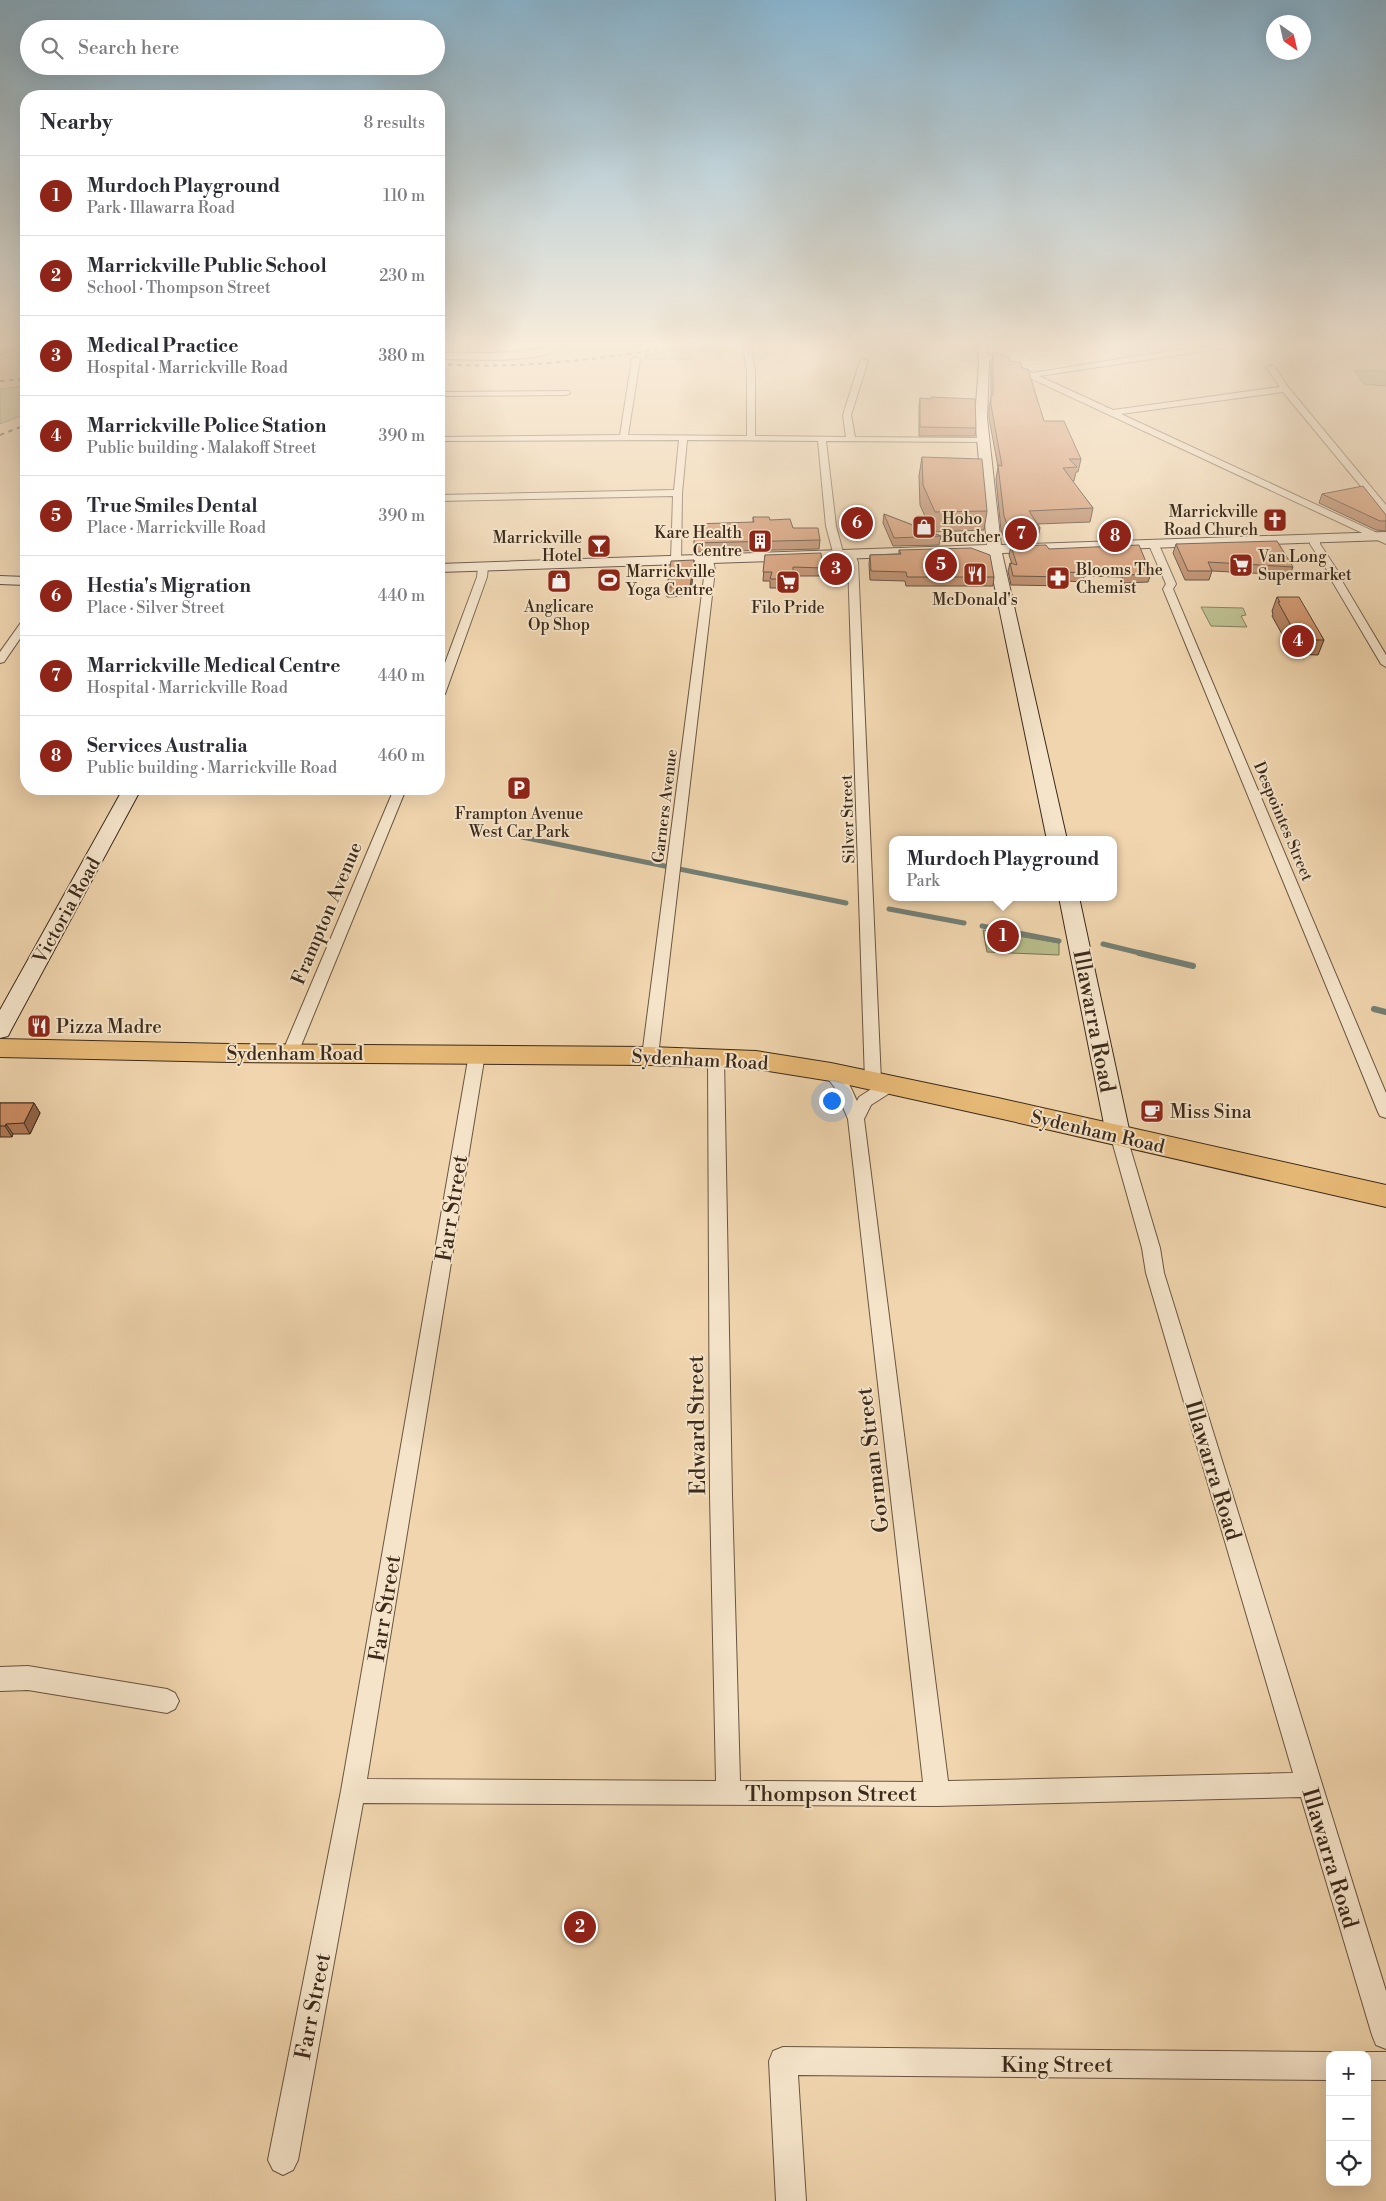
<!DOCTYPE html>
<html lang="en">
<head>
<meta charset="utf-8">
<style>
	:root { --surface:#fff; --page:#f7f7f7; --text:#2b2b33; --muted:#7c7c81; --line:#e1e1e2; --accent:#8f2418 }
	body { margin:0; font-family:"Libre Bodoni",serif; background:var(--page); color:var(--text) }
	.controls { position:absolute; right:15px; bottom:15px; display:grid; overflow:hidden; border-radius:10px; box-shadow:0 5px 20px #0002 }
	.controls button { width:45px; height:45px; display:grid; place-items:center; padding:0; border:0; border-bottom:1px solid var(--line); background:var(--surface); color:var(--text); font:25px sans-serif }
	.compass { position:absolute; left:1266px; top:15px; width:45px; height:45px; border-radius:50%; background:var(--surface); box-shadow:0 5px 20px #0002; rotate:146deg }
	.you { position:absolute; left:831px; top:1100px; width:18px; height:18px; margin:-12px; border:4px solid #fff; border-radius:50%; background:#1a73e8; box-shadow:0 0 0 8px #1a73e833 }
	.badge { display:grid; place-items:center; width:32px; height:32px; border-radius:50%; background:var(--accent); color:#fff; font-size:16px; font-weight:700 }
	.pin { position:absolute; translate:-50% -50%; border:2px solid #fff; box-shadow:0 1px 5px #0006 }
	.popup { position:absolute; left:889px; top:836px; width:228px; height:65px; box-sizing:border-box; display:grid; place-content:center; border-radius:10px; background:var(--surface); filter:drop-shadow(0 1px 4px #0005); font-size:16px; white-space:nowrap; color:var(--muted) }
	.popup b { font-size:19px; color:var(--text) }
	.popup::after { content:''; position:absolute; left:50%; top:100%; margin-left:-10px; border:10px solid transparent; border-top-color:var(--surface) }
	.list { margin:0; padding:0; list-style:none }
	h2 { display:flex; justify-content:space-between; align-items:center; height:65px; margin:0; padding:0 20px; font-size:21px }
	h2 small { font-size:16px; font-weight:400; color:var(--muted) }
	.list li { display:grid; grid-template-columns:32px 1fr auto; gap:15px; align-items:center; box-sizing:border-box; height:80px; padding:0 20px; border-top:1px solid var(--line) }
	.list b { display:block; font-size:19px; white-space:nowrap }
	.list p { margin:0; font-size:16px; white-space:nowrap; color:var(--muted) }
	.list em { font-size:16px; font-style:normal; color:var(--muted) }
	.icon { flex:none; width:28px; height:28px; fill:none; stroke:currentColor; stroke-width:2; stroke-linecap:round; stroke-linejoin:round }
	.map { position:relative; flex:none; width:1386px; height:2201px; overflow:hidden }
	.search { position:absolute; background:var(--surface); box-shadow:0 5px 20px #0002; left:20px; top:20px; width:425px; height:55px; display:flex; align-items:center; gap:12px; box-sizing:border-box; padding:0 18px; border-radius:28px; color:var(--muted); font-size:19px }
	.panel { position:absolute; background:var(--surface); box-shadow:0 5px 20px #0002; left:20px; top:90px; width:425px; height:705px; border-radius:20px }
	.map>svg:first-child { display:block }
	.green { fill:#b8bd8b; stroke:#7a7453 }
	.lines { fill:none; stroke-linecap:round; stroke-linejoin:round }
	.stream-far2 { stroke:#747f74; stroke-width:3 }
	.stream-far1 { stroke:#747f74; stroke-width:5 }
	.stream { stroke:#747f74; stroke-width:6 }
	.street-casing { stroke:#695540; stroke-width:2 }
	.secondary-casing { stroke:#3c2a1b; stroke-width:2 }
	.primary-casing { stroke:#3c2a1b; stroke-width:2 }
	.street { fill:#f5e4ca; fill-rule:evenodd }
	.secondary { fill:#f5e4ca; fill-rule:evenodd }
	.primary { fill:#e8ba77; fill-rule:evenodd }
	.rail { stroke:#3c2a1b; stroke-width:2; stroke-dasharray:4.5 4.5; stroke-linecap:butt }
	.wall { fill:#b17a57; stroke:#3c2a1b }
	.shaded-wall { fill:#906347; stroke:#3c2a1b }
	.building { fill:#ce8e65; stroke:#3c2a1b }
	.labels { text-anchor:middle; stroke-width:4; stroke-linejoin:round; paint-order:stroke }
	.far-poi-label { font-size:16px; fill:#3c2a1b; stroke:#f5e4ca; text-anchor:start }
	.far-street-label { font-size:16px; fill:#3c2a1b; stroke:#f5e4ca }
	.street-label { font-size:19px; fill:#3c2a1b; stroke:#f5e4ca }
	.poi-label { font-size:19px; fill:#3c2a1b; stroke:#f5e4ca; text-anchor:start }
	.near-street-label { font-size:22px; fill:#3c2a1b; stroke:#f5e4ca }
</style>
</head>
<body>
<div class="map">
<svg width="1386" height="2201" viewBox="0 0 1386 2201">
	<rect width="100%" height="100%" fill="#f0d5ae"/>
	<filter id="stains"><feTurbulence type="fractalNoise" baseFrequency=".004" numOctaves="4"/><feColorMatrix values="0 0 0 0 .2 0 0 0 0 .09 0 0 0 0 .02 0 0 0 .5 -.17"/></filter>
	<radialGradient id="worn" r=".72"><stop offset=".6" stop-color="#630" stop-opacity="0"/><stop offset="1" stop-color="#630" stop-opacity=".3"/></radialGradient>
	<!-- green -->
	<g class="green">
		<polygon points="26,341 26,357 12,359 0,356 0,351"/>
		<polygon points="731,342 733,351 691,351 690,359 645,359 645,355"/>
		<polygon points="1354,370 1386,371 1386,386 1364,384"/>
		<polygon points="26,386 26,414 0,424 0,389"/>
		<polygon points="1201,607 1243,608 1246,615 1241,616 1247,627 1211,626"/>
		<polygon points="983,930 1059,943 1059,955 987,952"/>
	</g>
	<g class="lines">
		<!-- stream-far2 -->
		<polyline class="stream-far2" points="1,354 26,345"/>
		<!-- stream-far1 -->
		<g class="stream-far1">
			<polyline points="522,837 846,903"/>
			<polyline points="889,909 964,923"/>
			<polyline points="982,926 1059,941"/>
			<polyline points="1103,944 1144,954"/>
		</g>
		<!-- stream -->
		<g class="stream">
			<polyline points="1139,953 1193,966"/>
			<polyline points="1374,1009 1386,1012"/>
		</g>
		<!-- street casing -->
		<g class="street-casing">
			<g id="street">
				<polygon points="749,341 757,341 751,346 755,372 755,436 846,437 843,415 860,361 864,359 868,361 851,415 855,437 983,438 987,440 983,442 826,441 836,526 844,556 839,559 834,556 826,526 818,441 687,440 682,493 681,561 676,564 671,561 673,496 439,501 439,495 674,490 679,440 439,441 439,437 620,435 632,359 636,357 640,359 628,435 747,436 747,372 743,345"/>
				<polygon points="1138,341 1145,341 1150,354 1250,341 1271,341 1039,376 1113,410 1280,387 1266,367 1273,365 1288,387 1386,505 1386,514 1383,513 1283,392 1121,414 1386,537 1386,544 998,363 979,356 983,354 1004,359 1032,373 1144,355"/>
				<polygon points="1373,341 1386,341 1386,344"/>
				<polygon points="569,391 570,393 566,395 439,396 439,392"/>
				<polygon points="1315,536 1320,539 1320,544 1341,576 1342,581 1386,655 1386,667 1381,664 1332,581 1331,576 1310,544 1310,539"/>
				<polygon points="1154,542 1159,545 1176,584 1173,589 1386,1093 1386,1118 1380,1116 1378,1112 1163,589 1166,584 1149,545"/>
				<path d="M851 552 854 553 858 562 881 1081 879 1084 890 1079 896 1081 898 1085 896 1089 871 1105 864 1119 948 1781 1293 1773 1146 1273 1142 1248 1110 1134 1112 1130 1118 1128 1124 1130 1126 1134 1160 1248 1164 1273 1386 1991V2049L1376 2045 1372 2035 1301 1797 937 1806 363 1803 298 2160 293 2170 283 2175 273 2170 268 2160 341 1791 469 1054 471 1050 477 1048 483 1050 485 1054 367 1779 716 1781 710 1495 708 1058 710 1054 716 1052 722 1054 724 1058 732 1495 740 1781 923 1782 848 1119 835 1088 823 1072 825 1068C843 1063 851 1089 857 1101L859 1097 876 1086 867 1085 865 1081 848 562 846 555Z"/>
				<polygon points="708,557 713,560 715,570 658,1056 656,1060 650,1062 644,1060 642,1056 705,570 703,560"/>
				<polygon points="483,564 488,567 487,577 445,694 439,697 439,679 477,577 478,567"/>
				<polygon points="26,620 26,630 4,662 0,663 0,652 22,621"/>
				<polygon points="394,789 406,789 298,1053 296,1057 290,1059 284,1057 282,1053"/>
				<polygon points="28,1666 167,1689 175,1693 179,1701 175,1709 167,1713 28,1690 0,1691 0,1667"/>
				<polygon points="783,2047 1330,2052 1336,2055 1330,2055 1330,2080 798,2075 806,2201 776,2201 769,2061 773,2051"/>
				<polygon points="1367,2052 1386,2052 1386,2080 1367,2080 1367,2055 1361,2055"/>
			</g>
		</g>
		<!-- secondary casing -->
		<g class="secondary-casing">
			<g id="secondary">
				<path d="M554 341H565C563 344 560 348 557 350 532 364 468 359 439 359V353C462 352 540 357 554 341Z"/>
				<polygon points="977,341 987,341 989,363 987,418 1001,545 1386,532 1386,540 1002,553 1067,840 1047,840 988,554 439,572 439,564 987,545 975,418 979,363"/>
				<polygon points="0,576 26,577 26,585 0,584"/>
				<polygon points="123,789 141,789 11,1030 8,1036 0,1038 0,1010"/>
				<polygon points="1059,897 1079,897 1130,1134 1127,1141 1118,1143 1109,1141 1106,1134"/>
			</g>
		</g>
		<!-- primary casing -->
		<g class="primary-casing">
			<polygon id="primary" points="0,1039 230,1044 650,1047 756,1051 831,1063 998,1098 1386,1185 1386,1207 998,1118 831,1081 756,1069 650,1065 230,1062 0,1057"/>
		</g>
		<!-- street -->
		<use href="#street" class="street"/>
		<!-- secondary -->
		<use href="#secondary" class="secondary"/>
		<!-- primary -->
		<use href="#primary" class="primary"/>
		<!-- rail -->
		<g class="rail">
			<polyline points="439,350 528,341"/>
			<path d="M439 364C530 370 618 357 708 341"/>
			<polyline points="0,381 26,379"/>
			<polyline points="0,435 26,425"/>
		</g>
	</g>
	<!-- wall -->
	<g class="wall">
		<polygon points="993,353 1009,361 1044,421 1081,459 1078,472 1076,472 1074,481 1072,481 1093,508 1090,522 1038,524 1040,528 1037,542 1006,543 1001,530 996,479 998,467 989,418 989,407 991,397 991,365"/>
		<polygon points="920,398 976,428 975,436 919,436 919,406"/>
		<polygon points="922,457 987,511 984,530 932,532 920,505 919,476"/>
		<polygon points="1322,494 1386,515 1386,531 1376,530 1319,503"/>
		<polygon points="884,514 941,536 939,545 893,546 883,523"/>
		<polygon points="753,517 770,520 793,528 820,540 819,549 694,552 694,543 753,522"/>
		<polygon points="1176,544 1293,567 1290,575 1212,571 1209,580 1185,580 1173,553"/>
		<polygon points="1011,546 1049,549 1151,574 1148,582 1124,583 1122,577 1084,576 1083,582 1067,581 1066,586 1011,585 1008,571 1010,563 1012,564 1009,555"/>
		<polygon points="899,550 994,577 993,586 906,586 905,581 870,580 869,564 870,555 899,554"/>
		<polygon points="765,555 823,568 823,576 793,576 792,588 770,588 770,581 763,581"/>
		<polygon points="694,569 690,596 667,597 667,587"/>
		<polygon points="1277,597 1324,640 1318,655 1293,654 1272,616 1273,614 1272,611"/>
		<polygon points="0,1103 34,1103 40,1113 30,1134 13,1134 12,1137 0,1137"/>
	</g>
	<!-- shaded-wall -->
	<g class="shaded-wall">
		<polygon points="694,560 694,569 690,596 690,587"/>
		<polygon points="34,1103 40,1113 30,1134 24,1123"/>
		<polygon points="6,1124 13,1134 12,1137 5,1126"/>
	</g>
	<!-- building -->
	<g class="building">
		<polygon points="993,353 1000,353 1010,358 1009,361 1020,362 1023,369 1028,369 1044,421 1064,421 1081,459 1069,459 1077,467 1063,468 1093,508 1029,511 1040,528 1009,529 1004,516 998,465 1002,466 991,405 991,395 993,395"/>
		<polygon points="931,397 975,399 976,428 920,427 920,398 931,399"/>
		<polygon points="922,457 982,459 987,511 935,512 923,485"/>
		<polygon points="1363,486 1386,515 1386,521 1380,521 1322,494"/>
		<polygon points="884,514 941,536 894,538"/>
		<polygon points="753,517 769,517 770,520 790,519 793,528 818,528 820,540 694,543 694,524 754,522"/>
		<polygon points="1277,541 1293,567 1208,562 1212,571 1188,571 1176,544"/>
		<polygon points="1046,545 1049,549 1139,545 1151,574 1126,575 1124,568 1083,567 1085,573 1066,572 1068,577 1013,576 1010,563 1017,565 1011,546"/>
		<polygon points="971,548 990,555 994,577 907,577 906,572 871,571 870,555 901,554 899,550"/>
		<polygon points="821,553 823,568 793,567 793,579 770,579 772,572 763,572 765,555"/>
		<polygon points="694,560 690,587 667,587 671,561"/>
		<polygon points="1277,597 1299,597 1324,640 1299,640 1278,602 1280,602"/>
		<polygon points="0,1103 34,1103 24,1123 6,1124 5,1126 0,1126"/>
	</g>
	<!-- sky -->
	<linearGradient id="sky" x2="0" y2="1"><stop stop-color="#89b6d1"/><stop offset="0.53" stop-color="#f8ecdb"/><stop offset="1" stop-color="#f8ecdb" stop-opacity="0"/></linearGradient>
	<rect width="1386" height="649" fill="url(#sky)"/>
	<!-- icons -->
	<defs>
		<g id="church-square" transform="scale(1.25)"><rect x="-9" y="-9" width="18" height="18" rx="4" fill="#8f2418" stroke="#f5e4ca"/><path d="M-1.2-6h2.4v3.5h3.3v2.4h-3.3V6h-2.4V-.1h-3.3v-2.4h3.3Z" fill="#fff"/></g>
		<g id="shop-square" transform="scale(1.25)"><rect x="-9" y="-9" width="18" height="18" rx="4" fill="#8f2418" stroke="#f5e4ca"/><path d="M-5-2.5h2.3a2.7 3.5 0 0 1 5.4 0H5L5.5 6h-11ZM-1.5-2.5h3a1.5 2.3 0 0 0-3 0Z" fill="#fff"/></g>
		<g id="building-square" transform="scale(1.25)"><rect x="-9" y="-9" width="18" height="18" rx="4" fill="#8f2418" stroke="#f5e4ca"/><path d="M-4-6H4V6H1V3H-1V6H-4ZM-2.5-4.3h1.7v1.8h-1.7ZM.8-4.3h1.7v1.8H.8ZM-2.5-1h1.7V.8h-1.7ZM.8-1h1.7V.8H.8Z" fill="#fff"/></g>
		<g id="bar-square" transform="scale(1.25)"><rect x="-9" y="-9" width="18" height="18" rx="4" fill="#8f2418" stroke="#f5e4ca"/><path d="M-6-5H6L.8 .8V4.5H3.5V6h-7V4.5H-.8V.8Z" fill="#fff"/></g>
		<g id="supermarket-square" transform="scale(1.25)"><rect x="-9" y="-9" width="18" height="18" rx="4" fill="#8f2418" stroke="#f5e4ca"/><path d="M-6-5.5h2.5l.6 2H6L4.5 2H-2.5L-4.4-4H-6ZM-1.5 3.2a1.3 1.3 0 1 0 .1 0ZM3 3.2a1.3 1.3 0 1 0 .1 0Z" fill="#fff"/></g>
		<g id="restaurant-square" transform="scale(1.25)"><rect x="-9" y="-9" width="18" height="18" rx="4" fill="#8f2418" stroke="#f5e4ca"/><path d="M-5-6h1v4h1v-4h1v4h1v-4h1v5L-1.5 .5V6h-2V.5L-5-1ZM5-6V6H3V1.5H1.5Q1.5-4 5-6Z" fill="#fff"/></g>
		<g id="pharmacy-square" transform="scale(1.25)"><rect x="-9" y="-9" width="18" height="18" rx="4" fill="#8f2418" stroke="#f5e4ca"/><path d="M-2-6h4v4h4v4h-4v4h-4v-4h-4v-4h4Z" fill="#fff"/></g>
		<g id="stadium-square" transform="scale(1.25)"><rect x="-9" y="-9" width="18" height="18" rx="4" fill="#8f2418" stroke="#f5e4ca"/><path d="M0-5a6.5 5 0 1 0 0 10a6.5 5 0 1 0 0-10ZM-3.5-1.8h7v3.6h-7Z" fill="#fff"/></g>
		<g id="parking-square" transform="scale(1.25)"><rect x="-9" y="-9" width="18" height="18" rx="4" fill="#8f2418" stroke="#f5e4ca"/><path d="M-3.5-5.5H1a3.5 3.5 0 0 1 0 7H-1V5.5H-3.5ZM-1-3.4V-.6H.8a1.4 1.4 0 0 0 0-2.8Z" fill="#fff"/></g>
		<g id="cafe-square" transform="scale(1.25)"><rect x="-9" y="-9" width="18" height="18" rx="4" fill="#8f2418" stroke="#f5e4ca"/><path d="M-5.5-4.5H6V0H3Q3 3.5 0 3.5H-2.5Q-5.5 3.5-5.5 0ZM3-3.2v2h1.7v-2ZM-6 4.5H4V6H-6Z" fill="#fff"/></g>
	</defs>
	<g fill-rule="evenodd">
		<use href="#church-square" x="1275" y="520"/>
		<use href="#shop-square" x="924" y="527"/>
		<use href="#building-square" x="760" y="541"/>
		<use href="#bar-square" x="599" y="546"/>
		<use href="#supermarket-square" x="1241" y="565"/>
		<use href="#restaurant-square" x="975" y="574"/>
		<use href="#pharmacy-square" x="1058" y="578"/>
		<use href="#stadium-square" x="609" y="580"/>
		<use href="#shop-square" x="559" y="581"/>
		<use href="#supermarket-square" x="788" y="582"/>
		<use href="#parking-square" x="519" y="788"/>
		<use href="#restaurant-square" x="39" y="1026"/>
		<use href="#cafe-square" x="1152" y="1111"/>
	</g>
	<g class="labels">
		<!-- far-poi labels -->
		<g class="far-poi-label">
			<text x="1258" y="517" text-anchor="end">Marrickville<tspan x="1258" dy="18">Road Church</tspan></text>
			<text x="942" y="524">Hoho<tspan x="942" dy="18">Butcher</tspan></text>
			<text x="742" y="538" text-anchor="end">Kare Health<tspan x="742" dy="18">Centre</tspan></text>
			<text x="582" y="543" text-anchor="end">Marrickville<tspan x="582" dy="18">Hotel</tspan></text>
			<text x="1258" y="562">Van Long<tspan x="1258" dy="18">Supermarket</tspan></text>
			<text x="1076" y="575">Blooms The<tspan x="1076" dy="18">Chemist</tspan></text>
			<text x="626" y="577">Marrickville<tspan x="626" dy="18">Yoga Centre</tspan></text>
			<text x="975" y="605" text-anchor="middle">McDonald's</text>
			<text x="559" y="612" text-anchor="middle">Anglicare<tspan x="559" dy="18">Op Shop</tspan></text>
			<text x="788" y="613" text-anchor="middle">Filo Pride</text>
			<text x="519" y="819" text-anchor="middle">Frampton Avenue<tspan x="519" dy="18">West Car Park</tspan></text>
		</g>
		<!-- far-street labels -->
		<g class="far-street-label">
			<text transform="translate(664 806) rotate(-83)" y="6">Garners Avenue</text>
			<text transform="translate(847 819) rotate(-92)" y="6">Silver Street</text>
			<text transform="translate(1284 821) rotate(67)" y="6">Despointes Street</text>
		</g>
		<!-- street labels -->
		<g class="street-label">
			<text transform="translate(66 910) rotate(-61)" y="7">Victoria Road</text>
			<text transform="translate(326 913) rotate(-67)" y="7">Frampton Avenue</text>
			<text x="295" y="1060">Sydenham Road</text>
			<text transform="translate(700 1059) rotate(3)" y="7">Sydenham Road</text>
			<text transform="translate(1098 1131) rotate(13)" y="7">Sydenham Road</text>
		</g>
		<!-- poi labels -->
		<g class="poi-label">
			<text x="56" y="1033">Pizza Madre</text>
			<text x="1170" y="1118">Miss Sina</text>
		</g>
		<!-- near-street labels -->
		<g class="near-street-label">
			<text transform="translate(1095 1021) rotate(79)" y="8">Illawarra Road</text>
			<text transform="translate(451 1208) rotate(-81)" y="8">Farr Street</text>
			<text transform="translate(696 1425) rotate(-91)" y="8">Edward Street</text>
			<text transform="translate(872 1460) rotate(-97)" y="8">Gorman Street</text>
			<text transform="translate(1214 1470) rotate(73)" y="8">Illawarra Road</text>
			<text transform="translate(384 1608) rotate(-81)" y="8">Farr Street</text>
			<text x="831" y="1801">Thompson Street</text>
			<text transform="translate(1331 1858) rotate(73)" y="8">Illawarra Road</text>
			<text transform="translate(312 2006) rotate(-79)" y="8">Farr Street</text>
			<text x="1057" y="2072">King Street</text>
		</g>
	</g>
	<rect width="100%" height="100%" filter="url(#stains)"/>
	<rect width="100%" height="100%" fill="url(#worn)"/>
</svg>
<div class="controls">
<button>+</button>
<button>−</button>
<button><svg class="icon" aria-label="locate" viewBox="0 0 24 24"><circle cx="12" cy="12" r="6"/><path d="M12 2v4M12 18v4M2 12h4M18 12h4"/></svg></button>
</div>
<svg class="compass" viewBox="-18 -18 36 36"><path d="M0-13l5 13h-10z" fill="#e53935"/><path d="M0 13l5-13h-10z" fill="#7c7c81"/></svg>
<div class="you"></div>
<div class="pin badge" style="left:1003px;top:936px">1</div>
<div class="popup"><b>Murdoch Playground</b>Park</div>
<div class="pin badge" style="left:580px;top:1927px">2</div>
<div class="pin badge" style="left:836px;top:569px">3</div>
<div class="pin badge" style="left:1298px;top:641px">4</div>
<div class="pin badge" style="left:941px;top:565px">5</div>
<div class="pin badge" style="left:857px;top:523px">6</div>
<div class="pin badge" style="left:1021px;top:534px">7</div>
<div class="pin badge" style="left:1115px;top:536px">8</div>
<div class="search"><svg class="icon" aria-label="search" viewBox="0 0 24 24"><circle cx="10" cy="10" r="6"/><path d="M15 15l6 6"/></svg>Search here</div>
<section class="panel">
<h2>Nearby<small>8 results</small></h2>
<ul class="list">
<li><span class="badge">1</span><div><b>Murdoch Playground</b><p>Park · Illawarra Road</p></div><em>110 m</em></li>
<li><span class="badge">2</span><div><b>Marrickville Public School</b><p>School · Thompson Street</p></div><em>230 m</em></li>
<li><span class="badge">3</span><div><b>Medical Practice</b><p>Hospital · Marrickville Road</p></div><em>380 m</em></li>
<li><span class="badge">4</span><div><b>Marrickville Police Station</b><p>Public building · Malakoff Street</p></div><em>390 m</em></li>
<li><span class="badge">5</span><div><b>True Smiles Dental</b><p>Place · Marrickville Road</p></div><em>390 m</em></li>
<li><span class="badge">6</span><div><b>Hestia's Migration</b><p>Place · Silver Street</p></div><em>440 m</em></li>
<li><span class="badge">7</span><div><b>Marrickville Medical Centre</b><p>Hospital · Marrickville Road</p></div><em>440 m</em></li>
<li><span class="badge">8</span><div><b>Services Australia</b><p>Public building · Marrickville Road</p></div><em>460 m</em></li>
</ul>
</section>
</div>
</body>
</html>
